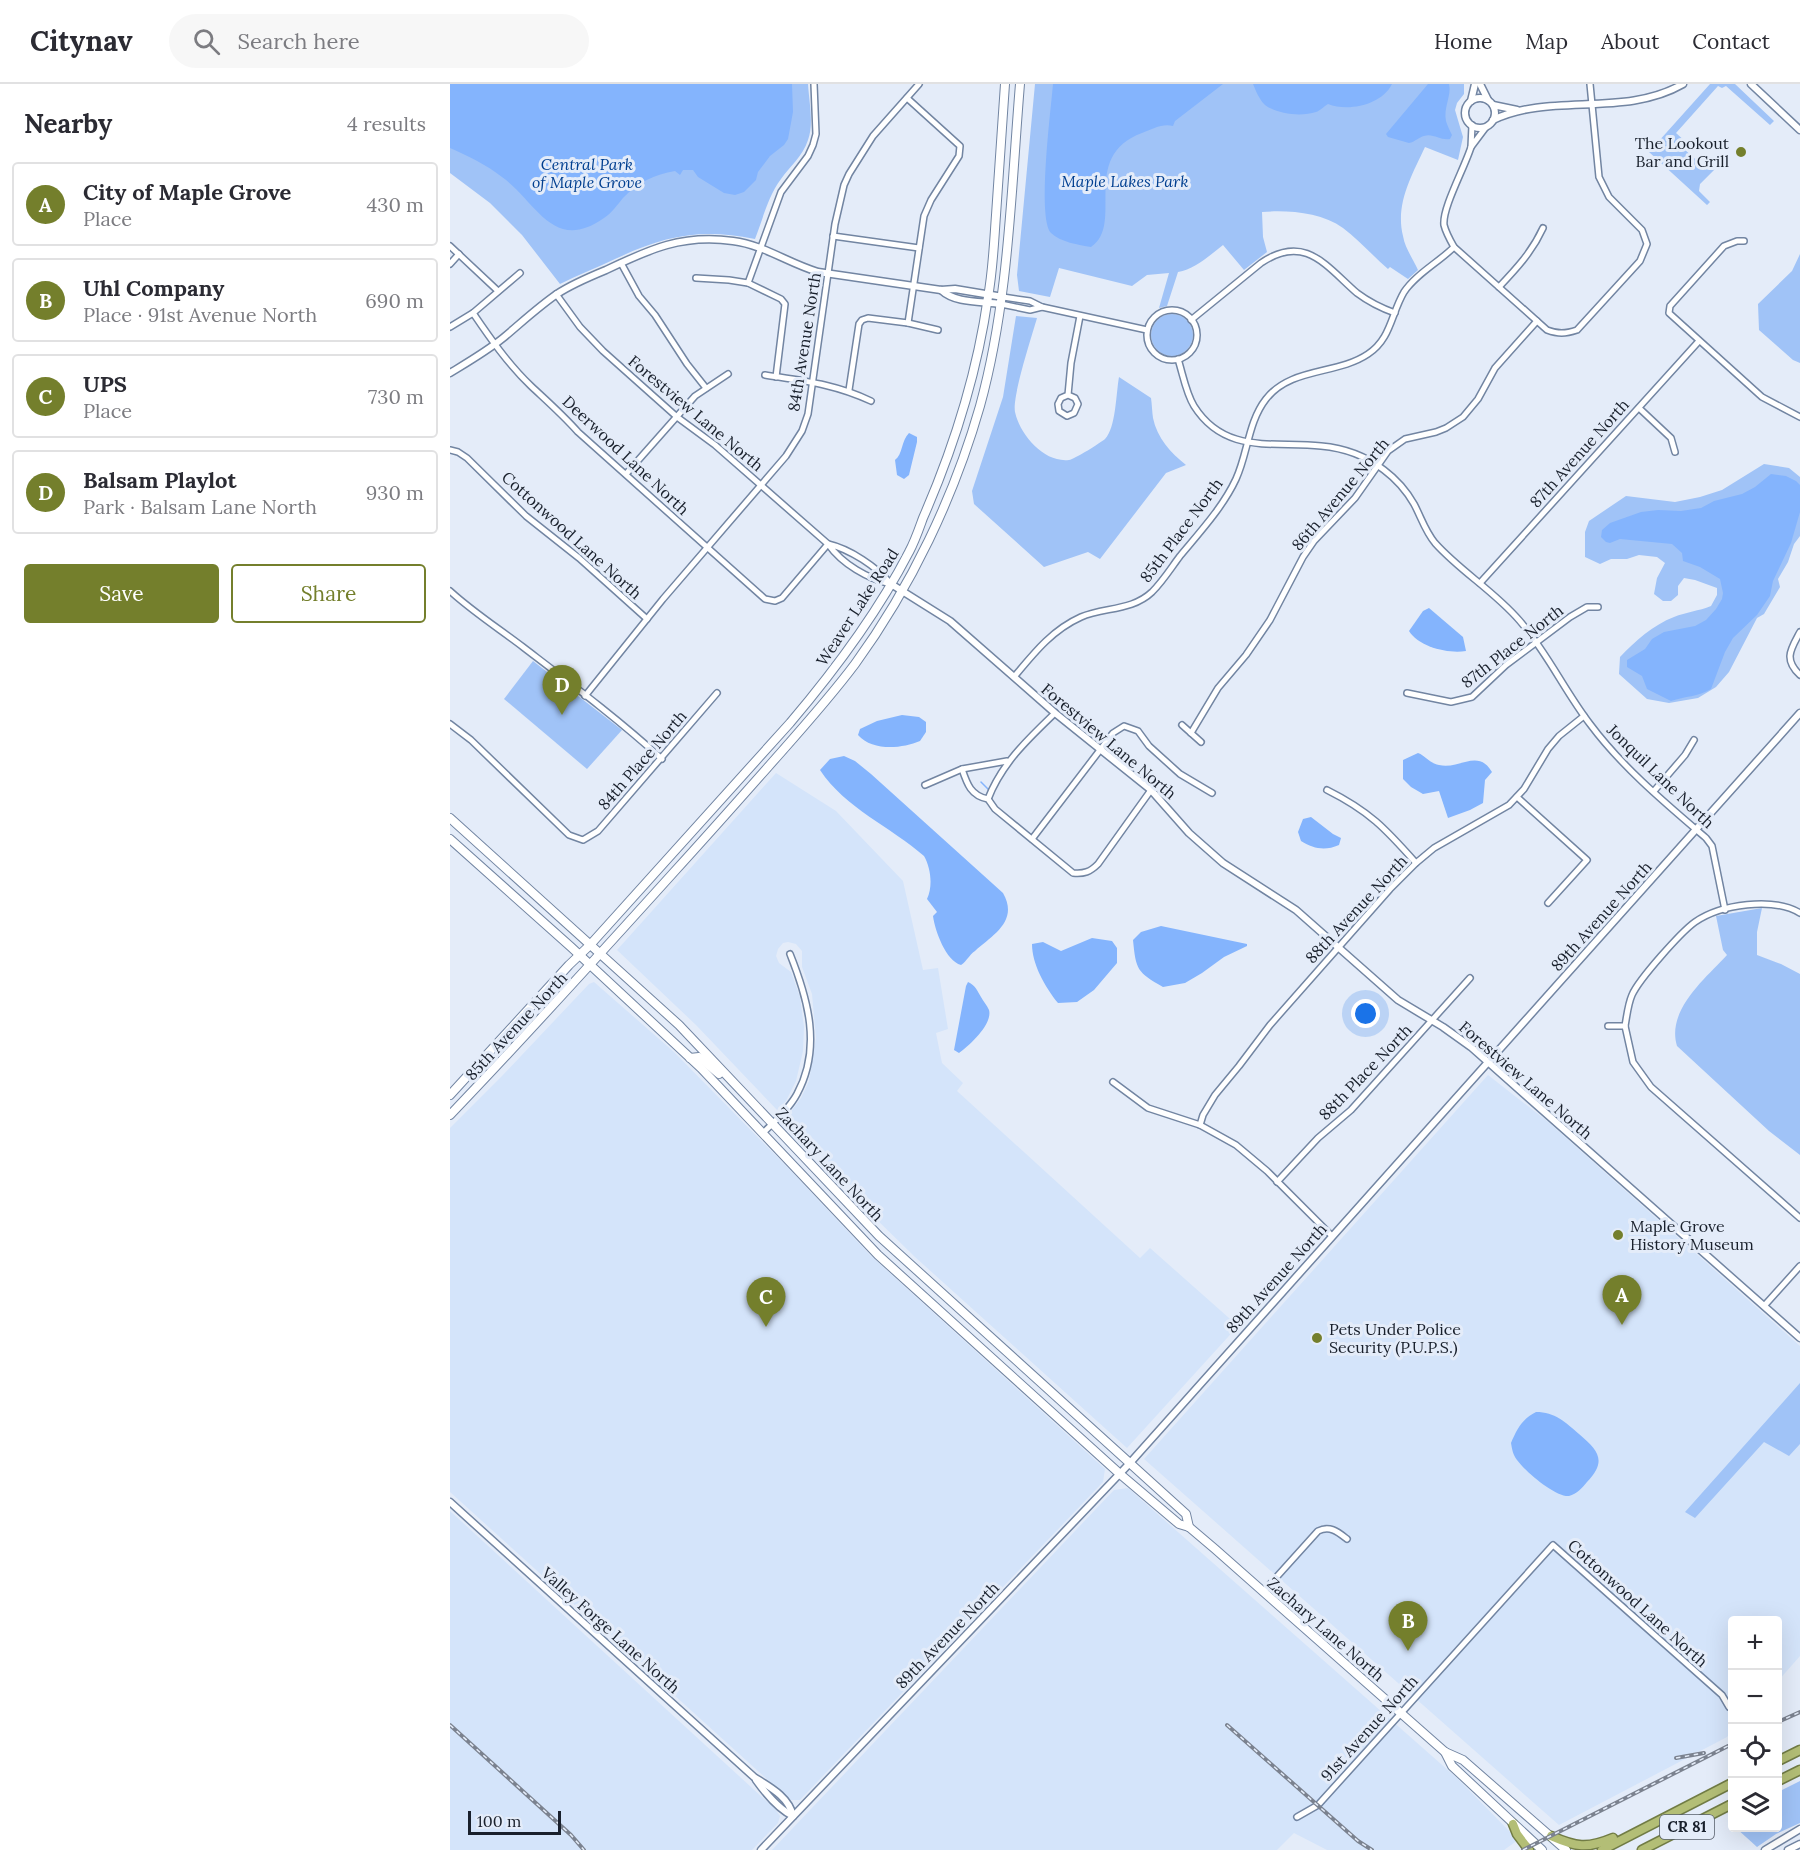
<!DOCTYPE html>
<html lang="en">
<head>
<meta charset="utf-8">
<style>
	:root { --surface:#fff; --page:#f7f7f7; --text:#2b2b33; --muted:#7c7c81; --line:#e1e1e2; --accent:#747f2c }
	body { margin:0; font-family:Lora,serif; background:var(--page); color:var(--text) }
	.controls { position:absolute; right:18px; bottom:18px; display:grid; overflow:hidden; border-radius:6px; box-shadow:0 6px 24px #0002 }
	.controls button { width:54px; height:54px; display:grid; place-items:center; padding:0; border:0; border-bottom:2px solid var(--line); background:var(--surface); color:var(--text); font:30px sans-serif }
	.scale { position:absolute; left:18px; bottom:15px; width:93px; box-sizing:border-box; padding-left:6px; border:3px solid #19202c; border-top:0; font-size:16px; line-height:21px; white-space:nowrap; color:#19202c; -webkit-text-stroke:4px #e4ecf9; paint-order:stroke }
	.you { position:absolute; left:916px; top:930px; width:21px; height:21px; margin:-15px; border:4px solid #fff; border-radius:50%; background:#1a73e8; box-shadow:0 0 0 9px #1a73e833 }
	.badge { display:grid; place-items:center; width:39px; height:39px; border-radius:50%; background:var(--accent); color:#fff; font-size:20px; font-weight:700 }
	.pin { position:absolute; translate:-50% -50px; filter:drop-shadow(0 2px 3px #0008) }
	.pin::after { content:''; position:absolute; top:32px; width:21px; height:18px; background:inherit; clip-path:polygon(0 0,100% 0,50% 100%) }
	.list { margin:0; padding:0; list-style:none }
	h2 { display:flex; justify-content:space-between; align-items:center; height:78px; margin:0; padding:0 24px; font-size:26px }
	h2 small { font-size:20px; font-weight:400; color:var(--muted) }
	.list li { display:grid; grid-template-columns:39px 1fr auto; gap:18px; align-items:center; box-sizing:border-box; height:84px; margin:0 12px 12px; padding:0 12px; border:2px solid var(--line); border-radius:6px }
	.list b { display:block; font-size:22px; white-space:nowrap }
	.list p { margin:0; font-size:20px; white-space:nowrap; color:var(--muted) }
	.list em { font-size:20px; font-style:normal; color:var(--muted) }
	.actions { display:flex; gap:12px; padding:18px 24px }
	.actions a { flex:1; padding:14px 0; border:2px solid var(--accent); border-radius:6px; text-align:center; font-size:21px; color:var(--accent) }
	.actions .main { background:var(--accent); color:#fff }
	.icon { flex:none; width:33px; height:33px; fill:none; stroke:currentColor; stroke-width:2; stroke-linecap:round; stroke-linejoin:round }
	.map { position:relative; flex:none; width:1350px; height:1766px; overflow:hidden }
	header { display:flex; align-items:center; gap:36px; box-sizing:border-box; height:84px; padding:0 30px; background:var(--surface); border-bottom:2px solid var(--line) }
	header strong { font-size:28px }
	nav { display:flex; gap:33px; margin-inline-start:auto; font-size:21px }
	.search { width:420px; height:54px; background:var(--page); display:flex; align-items:center; gap:15px; box-sizing:border-box; padding:0 21px; border-radius:33px; color:var(--muted); font-size:22px }
	main { display:flex }
	aside { flex:1; background:var(--surface) }
	.map>svg:first-child { display:block }
	.built { fill:#d4e4fa }
	.green { fill:#a0c3f7 }
	.water { fill:#84b4fd }
	.lines { fill:none; stroke-linecap:round; stroke-linejoin:round }
	.stream { stroke:#84b4fd; stroke-width:1.5 }
	.minor-casing { stroke:#7285a2; stroke-width:8 }
	.tertiary-casing { stroke:#7285a2; stroke-width:9 }
	.secondary-casing { stroke:#7285a2; stroke-width:10 }
	.trunk-casing { stroke:#717c45; stroke-width:11 }
	.minor { stroke:#fff; stroke-width:5 }
	.tertiary { stroke:#fff; stroke-width:6 }
	.secondary { stroke:#fff; stroke-width:8 }
	.trunk { stroke:#b3be76; stroke-width:8 }
	.rail-casing { stroke:#7b828f; stroke-width:4 }
	.rail { stroke:#e4ecf9; stroke-width:1.5; stroke-dasharray:4.5; stroke-linecap:butt }
	.poi-dot { fill:#747f2c; stroke:#e4ecf9; stroke-width:2 }
	.labels { text-anchor:middle; stroke-width:6; stroke-linejoin:round; paint-order:stroke }
	.shield { fill:#e4ecf9; stroke:#565d6a; stroke-width:1.5 }
	.shield-label { font-size:15px; font-weight:bold; fill:#19202c }
	.poi-label { font-size:16px; fill:#19202c; stroke:#e4ecf9; text-anchor:start }
	.park-label { font-size:16px; font-style:italic; fill:#003f90; stroke:#e4ecf9 }
	.street-label { font-size:16px; fill:#19202c; stroke:#e4ecf9 }
</style>
</head>
<body>
<header>
<strong>Citynav</strong>
<div class="search"><svg class="icon" aria-label="search" viewBox="0 0 24 24"><circle cx="10" cy="10" r="6"/><path d="M15 15l6 6"/></svg>Search here</div>
<nav><a>Home</a><a>Map</a><a>About</a><a>Contact</a></nav>
</header>
<main>
<aside>
<h2>Nearby<small>4 results</small></h2>
<ul class="list">
<li><span class="badge">A</span><div><b>City of Maple Grove</b><p>Place</p></div><em>430 m</em></li>
<li><span class="badge">B</span><div><b>Uhl Company</b><p>Place · 91st Avenue North</p></div><em>690 m</em></li>
<li><span class="badge">C</span><div><b>UPS</b><p>Place</p></div><em>730 m</em></li>
<li><span class="badge">D</span><div><b>Balsam Playlot</b><p>Park · Balsam Lane North</p></div><em>930 m</em></li>
</ul>
<div class="actions"><a class="main">Save</a><a>Share</a></div>
</aside>
<div class="map">
<svg width="1350" height="1766" viewBox="0 0 1350 1766">
	<rect width="100%" height="100%" fill="#e4ecf9"/>
	<!-- built -->
	<g class="built">
		<polygon points="326,689 386,727 453,797 473,886 488,884 498,945 486,949 492,979 513,999 507,1007 690,1174 700,1164 788,1242 677,1364 465,1173 421,1130 412,1114 337,1033 351,1014 359,997 366,954 362,910 352,883 352,867 346,860 338,858 333,859 328,865 326,872 329,879 341,888 350,913 354,943 353,967 346,997 336,1017 327,1026 246,941 167,866"/>
		<polygon points="144,898 224,968 342,1088 421,1172 655,1385 653,1398 350,1716 340,1716 0,1408 0,1044 52,992 139,900"/>
		<polygon points="1038,991 1097,1037 1350,1262 1350,1572 1328,1597 1328,1536 1282,1536 1282,1647 1277,1653 1109,1741 694,1375"/>
		<polygon points="678,1404 1008,1695 1068,1756 1054,1766 877,1766 844,1749 827,1766 322,1766 664,1406"/>
		<polygon points="0,1427 325,1725 330,1732 328,1739 302,1766 0,1766"/>
	</g>
	<!-- green -->
	<g class="green">
		<path d="M0 0H358C359 17 364 40 358 56 353 72 340 82 331 95 318 112 313 135 305 155 249 144 215 152 165 175 146 184 128 191 110 200L72 151 40 119 0 89Z"/>
		<path d="M585 0H1014V10L1007 19 1005 26 1013 53 1008 76 975 63C962 91 945 120 953 152 955 164 963 175 968 186L958 195 940 183 938 185C923 172 909 156 893 144 871 128 837 126 812 128L813 153 817 168 794 186 773 161C759 172 745 185 728 188L717 222 709 224 719 189 697 191 682 202 609 184 600 213 569 207 567 191Z"/>
		<polygon points="1260,0 1285,0 1324,37 1320,41 1276,2 1272,4 1268,2 1226,49 1237,59 1234,65 1254,83 1259,80 1265,85 1250,100 1249,107 1260,118 1257,121 1199,68"/>
		<polygon points="1350,170 1350,279 1343,276 1309,246 1308,220 1342,187"/>
		<circle cx="722" cy="251" r="21"/>
		<path d="M566 232 587 234C582 252 562 312 565 328 570 351 594 379 619 376 625 375 650 359 655 355 666 344 666 309 669 293L701 314C702 321 702 327 703 334 707 354 721 369 736 381L716 389 650 475 638 468 594 483 524 420 522 407 553 313Z"/>
		<path d="M1314 380 1339 384 1350 393V452L1344 460 1338 478 1328 495 1330 503 1314 530 1307 534 1279 588 1266 603 1248 614 1219 619 1197 615 1169 590 1170 573C1185 557 1203 541 1224 533 1236 528 1249 527 1261 522L1267 511V504L1245 496 1234 494 1228 502V511L1221 517H1213L1204 510 1207 494 1215 479 1207 473 1189 471 1177 475H1161L1150 480 1135 473V448L1139 437 1176 412 1225 418 1250 413 1272 406Z"/>
		<polygon points="83,577 172,646 137,685 54,615"/>
		<path d="M1312 824 1307 848V871L1331 880 1350 890V1071L1319 1047 1227 962C1216 926 1256 894 1277 871L1273 866 1266 832Z"/>
		<polygon points="1350,1299 1350,1360 1339,1372 1314,1358 1245,1434 1235,1428"/>
		<polygon points="1350,1697 1350,1739 1326,1750 1307,1763 1286,1744 1328,1744 1328,1708"/>
	</g>
	<!-- water -->
	<g class="water">
		<path d="M0 0H342L343 28 338 55 334 61 320 72 308 88 306 96 294 108 285 111 274 109 248 93 243 86H233L230 91 225 87C205 90 187 99 173 114 167 121 162 129 154 134 103 170 86 117 52 93 37 81 18 72 0 64Z"/>
		<path d="M603 0H773L725 37 723 42C713 39 702 45 692 49 628 73 676 140 641 163 629 161 610 158 601 149 587 133 601 25 603 0Z"/>
		<path d="M803 0H942C932 21 898 28 878 20 874 22 870 27 866 28 851 33 827 30 815 21 809 15 806 7 803 0Z"/>
		<path d="M978 0H999C1002 11 993 24 996 37 997 41 1000 47 1002 51L1000 55C991 57 983 49 974 52 969 53 965 58 959 59L938 53 936 50Z"/>
		<path d="M459 349 467 353V358L459 391 454 395 447 391 445 376C453 370 451 357 459 349Z"/>
		<path d="M1321 390 1336 392 1346 397 1350 401V428L1341 459 1323 497 1320 512 1307 531 1283 554 1275 568 1261 605C1248 613 1235 612 1221 617L1197 605 1192 592 1177 583V576L1195 565 1202 555 1214 548 1245 542 1256 536 1266 525 1272 515 1273 509 1270 495 1250 483 1233 477 1232 469 1222 460 1170 455 1160 459 1156 458 1151 453 1152 446 1160 439 1191 428 1208 426 1231 427 1251 424 1264 417 1292 410 1305 403Z"/>
		<path d="M979 524 1013 553 1016 567C998 570 969 563 959 547L973 527Z"/>
		<path d="M452 631 469 633 476 638V648L470 657C451 665 422 667 408 651L410 645 427 637Z"/>
		<path d="M968 669C976 672 979 679 989 681 1009 686 1028 664 1042 688L1035 696 1033 719 1020 726 998 734 989 707 973 710 961 703 953 695V676Z"/>
		<path d="M394 672 405 677 421 690 553 809C569 837 543 851 525 867 519 871 517 877 511 881 496 877 485 847 483 832L487 828 477 815C483 803 481 784 474 772 441 743 395 724 370 686L380 675Z"/>
		<path d="M861 733 883 750 891 754 889 761C875 767 864 765 851 757L848 748 853 735Z"/>
		<path d="M711 842 797 860V862L774 873 752 889 735 899 713 903C687 888 686 886 683 856L691 848Z"/>
		<path d="M642 854 662 857 667 864V879L644 906 627 918 608 919C595 903 582 880 582 860L593 858 611 867Z"/>
		<path d="M518 898C525 901 527 906 531 913 533 917 537 921 539 926 543 940 519 962 509 969L504 966 516 902Z"/>
		<path d="M1086 1328C1105 1328 1115 1338 1129 1350 1149 1367 1157 1377 1137 1398 1132 1404 1127 1410 1119 1412 1105 1413 1075 1387 1067 1376 1063 1371 1062 1365 1061 1359 1067 1345 1072 1335 1086 1328Z"/>
	</g>
	<g class="lines">
		<!-- stream -->
		<polyline class="stream" points="531,698 540,707"/>
		<!-- minor casing -->
		<g class="minor-casing">
			<g id="minor">
				<polyline points="457,14 510,62 509,72 481,116 474,132 458,239"/>
				<polyline points="1022,41 1021,63 1036,43"/>
				<path d="M1021 63C1015 83 992 124 994 141 996 149 1000 156 1004 163L1097 246C1108 250 1115 250 1127 246L1190 177 1197 160 1192 146 1159 113 1149 93 1140 0"/>
				<polyline points="383,152 469,164"/>
				<polyline points="1294,157 1287,157 1274,162 1220,222 1219,229 1312,313 1350,333"/>
				<polyline points="0,162 48,207"/>
				<polyline points="171,179 189,212 205,231 237,280 256,304"/>
				<polyline points="0,180 9,170"/>
				<polyline points="246,194 279,196 298,199 331,215 335,220 326,293"/>
				<polyline points="298,199 331,108 358,72 363,61 366,50 364,0"/>
				<path d="M1049 203C1066 185 1082 168 1093 144"/>
				<polyline points="553,213 580,217 592,223 697,246"/>
				<polyline points="551,220 580,226 592,223"/>
				<circle cx="722" cy="251" r="25"/>
				<path d="M23 229C40 254 58 280 81 302 97 317 113 331 128 348L315 515 325 517 332 514 378 460 265 361 227 333 153 267 130 243 106 210"/>
				<path d="M741 236 811 179C855 149 876 182 907 209 919 218 931 224 945 229"/>
				<polyline points="0,243 23,229 70,189"/>
				<path d="M728 275C733 291 736 309 744 322 775 371 824 357 871 362 894 364 916 372 934 386 946 395 956 406 964 420 971 433 975 447 985 459 1010 487 1044 507 1069 536 1097 568 1114 606 1140 640 1172 683 1215 719 1256 754L1262 762 1275 826"/>
				<path d="M315 291C354 297 385 300 421 317"/>
				<polyline points="399,306 409,240 412,236 418,234 458,239 488,246"/>
				<polyline points="618,311 625,314 628,320 624,329 617,332 609,327 608,320 611,314 618,311 621,279 630,232"/>
				<polyline points="1189,324 1221,354 1225,368"/>
				<polyline points="0,366 8,368 17,374 76,432 129,474 197,535"/>
				<polyline points="176,390 245,312 278,290"/>
				<path d="M378 460C400 465 427 483 441 500 418 495 392 480 378 460Z"/>
				<polyline points="1030,499 1249,257"/>
				<path d="M0 507C23 528 48 544 73 563 120 599 168 635 212 675"/>
				<path d="M1350 548C1341 565 1333 575 1350 591"/>
				<path d="M564 593C584 569 602 546 631 533 654 523 682 527 702 508 713 497 721 484 730 472 750 448 773 423 786 395 798 369 798 338 816 315 841 283 887 291 918 270 941 255 941 230 954 208 966 190 989 178 1004 163"/>
				<polyline points="957,609 1001,618 1022,613 1056,581 1120,533 1137,523 1148,523"/>
				<polyline points="135,612 213,515 336,372 352,347 358,330 385,140 394,101 399,90 423,52 469,0"/>
				<polyline points="0,640 21,656 119,751 133,756 148,747 267,609"/>
				<polyline points="732,641 751,658"/>
				<polyline points="741,649 768,604 796,571 820,536 853,473 864,457 905,414 938,367 955,355 986,348 996,344 1013,333 1028,315 1045,284 1087,237"/>
				<path d="M512 685C517 700 521 712 538 715L545 725 623 789C634 790 640 788 648 780L701 706"/>
				<polyline points="475,701 512,685 557,677"/>
				<path d="M877 706C919 727 935 744 966 779"/>
				<polyline points="1204,707 1235,671 1244,656"/>
				<polyline points="1067,713 1137,776 1098,819"/>
				<path d="M538 715C552 679 578 655 605 629"/>
				<polyline points="582,755 663,649 674,642 688,647 699,662 730,690 762,709"/>
				<path d="M1158 942H1175C1177 931 1178 920 1182 911 1189 895 1231 848 1245 838 1271 820 1323 813 1350 829"/>
				<polyline points="1175,942 1183,978 1201,1003 1350,1134"/>
				<polyline points="663,998 698,1024 750,1041 786,1061 817,1087 882,1152"/>
				<polyline points="750,1041 753,1031 765,1011 789,982 820,941 940,805 966,779 984,764 1059,721 1074,705 1098,665 1109,652 1134,632"/>
				<path d="M313 1049C325 1037 339 1025 347 1010 372 964 358 915 340 870"/>
				<polyline points="827,1098 868,1054 901,1026 1020,894"/>
				<polyline points="1314,1222 1350,1182"/>
				<path d="M813 1508 868 1447C880 1441 888 1448 897 1455"/>
				<polyline points="847,1733 868,1721 1103,1461 1272,1611 1279,1623"/>
			</g>
		</g>
		<!-- tertiary casing -->
		<g class="tertiary-casing">
			<g id="tertiary">
				<polyline points="1030,0 1038,16"/>
				<polyline points="1301,0 1350,46"/>
				<circle cx="1030" cy="29" r="15"/>
				<polyline points="1021,17 1025,0"/>
				<polyline points="1043,21 1067,26"/>
				<path d="M1043 36C1101 8 1174 34 1233 0"/>
				<path d="M491 206C506 220 532 217 551 220"/>
				<path d="M0 289C18 278 37 267 53 254 71 239 88 223 107 210 122 200 139 193 156 186 200 165 232 150 283 157 314 161 338 179 368 188L491 206 505 205 553 213"/>
				<polyline points="441,500 500,537 605,629 701,706 739,749 773,779 846,826 948,916 993,943 1021,963 1350,1254"/>
				<path d="M0 1418 304 1693C320 1703 339 1713 343 1732"/>
				<path d="M306 1696C316 1710 328 1725 343 1732"/>
				<polyline points="311,1766 679,1380 1350,629"/>
				<polyline points="1315,1766 1350,1745"/>
				<polyline points="1338,1766 1350,1760"/>
			</g>
		</g>
		<!-- secondary casing -->
		<g class="secondary-casing">
			<g id="secondary">
				<polyline points="0,734 229,941 429,1152 736,1430 739,1443"/>
				<polyline points="0,755 121,863 251,984 428,1171 670,1390 729,1440 739,1443 765,1465 995,1668 1013,1676 1116,1766"/>
				<polyline points="240,974 249,973 269,990"/>
				<path d="M0 1011 119 881 140 861 340 639C385 586 427 530 459 468 465 457 469 445 473 434 504 363 527 290 538 213 543 186 544 158 546 131 549 88 552 44 555 0"/>
				<path d="M0 1031C76 952 150 870 224 788 256 753 287 718 318 683 348 649 378 616 405 580 461 503 504 413 530 322 559 217 561 107 570 0"/>
				<polyline points="995,1668 1002,1682 1092,1766"/>
			</g>
		</g>
		<!-- trunk casing -->
		<g class="trunk-casing">
			<g id="trunk">
				<polyline points="1328,1677 1350,1666"/>
				<polyline points="1328,1697 1350,1686"/>
				<polyline points="1063,1740 1067,1750 1079,1766"/>
				<path d="M1101 1752C1126 1763 1137 1765 1163 1754"/>
				<polyline points="1152,1766 1282,1699"/>
				<polyline points="1192,1766 1282,1720"/>
			</g>
		</g>
		<!-- minor -->
		<use href="#minor" class="minor"/>
		<!-- tertiary -->
		<use href="#tertiary" class="tertiary"/>
		<!-- secondary -->
		<use href="#secondary" class="secondary"/>
		<!-- trunk -->
		<use href="#trunk" class="trunk"/>
		<!-- rail casing -->
		<g class="rail-casing">
			<g id="rail">
				<polyline points="1328,1638 1350,1628"/>
				<polyline points="0,1641 121,1751 134,1766"/>
				<polyline points="777,1641 908,1757 922,1766"/>
				<polyline points="1226,1674 1254,1669"/>
				<polyline points="1073,1766 1282,1660"/>
			</g>
		</g>
		<!-- rail -->
		<use href="#rail" class="rail"/>
	</g>
	<!-- markers -->
	<g class="poi-dot">
		<circle cx="1291" cy="68" r="6"/>
		<circle cx="1168" cy="1151" r="6"/>
		<circle cx="867" cy="1254" r="6"/>
	</g>
	<g class="labels">
		<!-- shield labels -->
		<rect class="shield" x="1210" y="1731" width="54" height="24" rx="4.5"/>
		<g class="shield-label">
			<text x="1237" y="1748">CR 81</text>
		</g>
		<!-- poi labels -->
		<g class="poi-label">
			<text x="1279" y="65" text-anchor="end">The Lookout<tspan x="1279" dy="18">Bar and Grill</tspan></text>
			<text x="1180" y="1148">Maple Grove<tspan x="1180" dy="18">History Museum</tspan></text>
			<text x="879" y="1251">Pets Under Police<tspan x="879" dy="18">Security (P.U.P.S.)</tspan></text>
		</g>
		<!-- park labels -->
		<g class="park-label">
			<text x="137" y="86">Central Park<tspan x="137" dy="18">of Maple Grove</tspan></text>
			<text x="675" y="103">Maple Lakes Park</text>
		</g>
		<!-- street labels -->
		<g class="street-label">
			<text transform="translate(354 258) rotate(-81)" y="6">84th Avenue North</text>
			<text transform="translate(246 329) rotate(40)" y="6">Forestview Lane North</text>
			<text transform="translate(1129 369) rotate(-48)" y="6">87th Avenue North</text>
			<text transform="translate(176 371) rotate(43)" y="6">Deerwood Lane North</text>
			<text transform="translate(890 410) rotate(-50)" y="6">86th Avenue North</text>
			<text transform="translate(731 446) rotate(-53)" y="6">85th Place North</text>
			<text transform="translate(122 451) rotate(42)" y="6">Cottonwood Lane North</text>
			<text transform="translate(407 523) rotate(-57)" y="6">Weaver Lake Road</text>
			<text transform="translate(1062 562) rotate(-38)" y="6">87th Place North</text>
			<text transform="translate(659 657) rotate(40)" y="6">Forestview Lane North</text>
			<text transform="translate(192 676) rotate(-49)" y="6">84th Place North</text>
			<text transform="translate(1211 692) rotate(44)" y="6">Jonquil Lane North</text>
			<text transform="translate(906 825) rotate(-47)" y="6">88th Avenue North</text>
			<text transform="translate(1151 832) rotate(-48)" y="6">89th Avenue North</text>
			<text transform="translate(66 942) rotate(-47)" y="6">85th Avenue North</text>
			<text transform="translate(915 988) rotate(-46)" y="6">88th Place North</text>
			<text transform="translate(1076 996) rotate(41)" y="6">Forestview Lane North</text>
			<text transform="translate(380 1080) rotate(47)" y="6">Zachary Lane North</text>
			<text transform="translate(826 1194) rotate(-48)" y="6">89th Avenue North</text>
			<text transform="translate(1188 1519) rotate(42)" y="6">Cottonwood Lane North</text>
			<text transform="translate(876 1545) rotate(41)" y="6">Zachary Lane North</text>
			<text transform="translate(161 1546) rotate(42)" y="6">Valley Forge Lane North</text>
			<text transform="translate(497 1551) rotate(-46)" y="6">89th Avenue North</text>
			<text transform="translate(919 1644) rotate(-48)" y="6">91st Avenue North</text>
		</g>
	</g>
</svg>
<div class="controls">
<button>+</button>
<button>−</button>
<button><svg class="icon" aria-label="locate" viewBox="0 0 24 24"><circle cx="12" cy="12" r="6"/><path d="M12 2v4M12 18v4M2 12h4M18 12h4"/></svg></button>
<button><svg class="icon" aria-label="layers" viewBox="0 0 24 24"><path d="M12 4l9 5-9 5-9-5zM3 14l9 5 9-5"/></svg></button>
</div>
<div class="scale">100 m</div>
<div class="you"></div>
<div class="pin badge" style="left:1172px;top:1241px">A</div>
<div class="pin badge" style="left:958px;top:1567px">B</div>
<div class="pin badge" style="left:316px;top:1243px">C</div>
<div class="pin badge" style="left:112px;top:631px">D</div>
</div>
</main>
</body>
</html>
